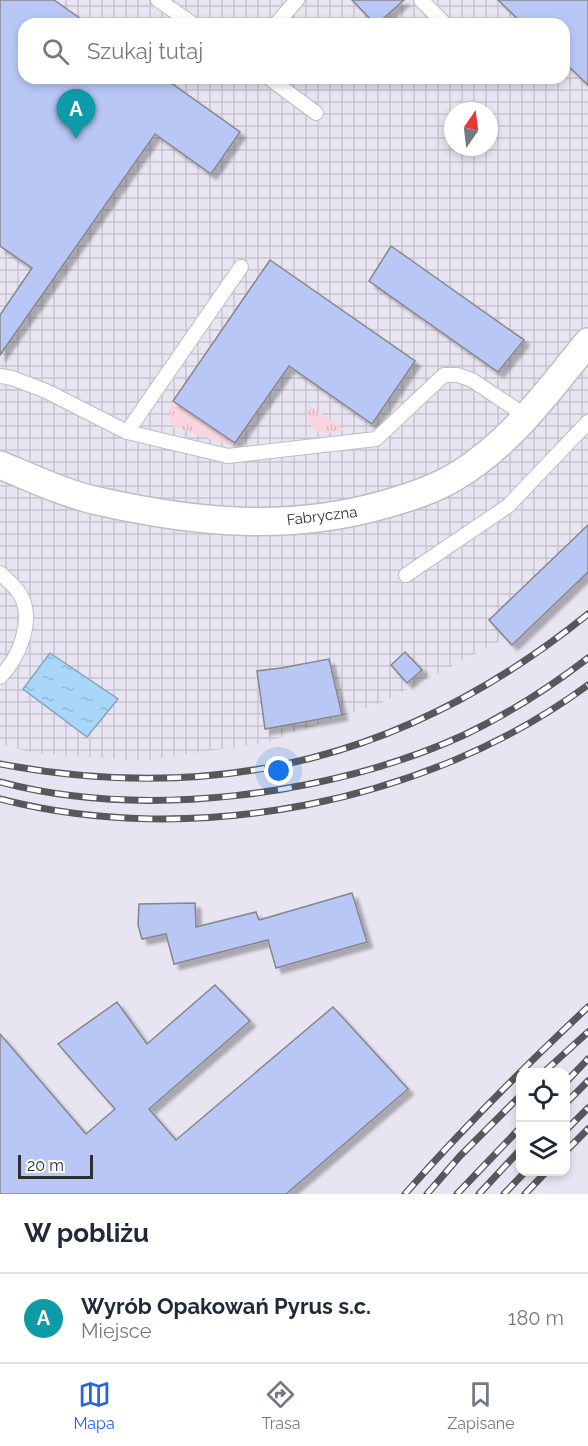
<!DOCTYPE html>
<html lang="pl">
<head>
<meta charset="utf-8">
<style>
	:root { --surface:#fff; --page:#f6f6f7; --text:#1f2937; --muted:#747a83; --line:#e0e1e3; --accent:#2563eb }
	body { margin:0; font-family:Raleway,sans-serif; background:var(--page); color:var(--text) }
	.controls { position:absolute; right:18px; bottom:18px; display:grid; overflow:hidden; border-radius:12px; box-shadow:0 3px 9px #0003 }
	.controls button { width:54px; height:54px; display:grid; place-items:center; padding:0; border:0; border-bottom:2px solid var(--line); background:var(--surface); color:var(--text); font:30px sans-serif }
	.compass { position:absolute; left:444px; top:102px; width:54px; height:54px; border-radius:50%; background:var(--surface); box-shadow:0 3px 9px #0003; rotate:14deg }
	.scale { position:absolute; left:18px; bottom:15px; width:75px; box-sizing:border-box; padding-left:6px; border:3px solid #2e2d30; border-top:0; font-size:16px; line-height:21px; white-space:nowrap; color:#2e2d30; -webkit-text-stroke:4px #fff; paint-order:stroke }
	.you { position:absolute; left:279px; top:771px; width:21px; height:21px; margin:-15px; border:4px solid #fff; border-radius:50%; background:#1a73e8; box-shadow:0 0 0 9px #1a73e833 }
	.badge { display:grid; place-items:center; width:39px; height:39px; border-radius:50%; background:var(--accent); color:#fff; font-size:20px; font-weight:700 }
	.pin { position:absolute; translate:-50% -50px; filter:drop-shadow(0 2px 3px #0008) }
	.pin::after { content:''; position:absolute; top:32px; width:21px; height:18px; background:inherit; clip-path:polygon(0 0,100% 0,50% 100%) }
	.list { margin:0; padding:0; list-style:none }
	h2 { display:flex; justify-content:space-between; align-items:center; height:78px; margin:0; padding:0 24px; font-size:26px }
	h2 small { font-size:20px; font-weight:400; color:var(--muted) }
	.list li { display:grid; grid-template-columns:39px 1fr auto; gap:18px; align-items:center; box-sizing:border-box; height:90px; padding:0 24px; border-top:2px solid var(--line) }
	.list b { display:block; font-size:22px; white-space:nowrap }
	.list p { margin:0; font-size:20px; white-space:nowrap; color:var(--muted) }
	.list em { font-size:20px; font-style:normal; color:var(--muted) }
	.icon { flex:none; width:33px; height:33px; fill:none; stroke:currentColor; stroke-width:2; stroke-linecap:round; stroke-linejoin:round }
	.map { position:relative; flex:none; width:588px; height:1194px; overflow:hidden }
	.search { position:absolute; background:var(--surface); box-shadow:0 3px 9px #0003; left:18px; right:18px; top:18px; height:66px; display:flex; align-items:center; gap:15px; box-sizing:border-box; padding:0 21px; border-radius:18px; color:var(--muted); font-size:22px }
	.sheet { height:168px; background:var(--surface) }
	nav { display:flex; justify-content:space-around; align-items:center; box-sizing:border-box; height:84px; border-top:2px solid var(--line); background:var(--surface); font-size:16px; color:var(--muted) }
	nav a { display:grid; justify-items:center; gap:3px }
	nav .on { color:var(--accent) }
	.map>svg:first-child { display:block }
	.built { fill:#e9e4f1; fill-rule:evenodd }
	.industrial { fill:url(#industrial-grid); fill-rule:evenodd }
	.grass { fill:url(#grass-tufts) }
	.water { fill:url(#water-ripples); stroke:#84a4bd; stroke-width:1.5 }
	.building { fill:#b9c7f6; stroke:#85878c; stroke-width:1.5; filter:url(#shadow) }
	.lines { fill:none; stroke-linecap:round; stroke-linejoin:round }
	.lane-casing { stroke:#bfbdc3; stroke-width:16 }
	.street-casing { stroke:#bfbdc3; stroke-width:30 }
	.lane { stroke:#fff; stroke-width:14 }
	.street { stroke:#fff; stroke-width:27 }
	.rail-casing { stroke:#58575b; stroke-width:7 }
	.rail { stroke:#fff; stroke-width:4.5; stroke-dasharray:14; stroke-linecap:butt }
	.labels { text-anchor:middle; stroke-width:5; stroke-linejoin:round; paint-order:stroke }
	.street-label { font-size:15px; fill:#2e2d30; stroke:#fff }
</style>
</head>
<body>
<div class="map">
<svg width="588" height="1194" viewBox="0 0 588 1194">
	<defs>
		<pattern id="industrial-grid" width="8" height="8" patternUnits="userSpaceOnUse" patternTransform="scale(1.5)"><rect width="8" height="8" fill="#e9e4f1"/><path d="M0 4h8M4 0v8" fill="none" stroke="#c8c4cf"/></pattern>
		<pattern id="grass-tufts" width="24" height="20" patternUnits="userSpaceOnUse" patternTransform="scale(1.5)"><rect width="24" height="20" fill="#f9d6df"/><path d="M3 7l-1-3M5 7V3M7 7l1-3M15 17l-1-3M17 17v-4M19 17l1-3" fill="none" stroke="#d6b8c0"/></pattern>
		<pattern id="water-ripples" width="26" height="14" patternUnits="userSpaceOnUse" patternTransform="scale(1.5)"><rect width="26" height="14" fill="#a9d7fa"/><path d="M2 4q2-2 4 0t4 0M15 11q2-2 4 0t4 0" fill="none" stroke="#92b9d7"/></pattern>
		<filter id="shadow"><feDropShadow dx="5.5" dy="5.5" stdDeviation="1.5" flood-color="#0004"/></filter>
	</defs>
	<rect width="100%" height="100%" fill="#f2f0f6"/>
	<!-- built -->
	<path class="built" d="M588 576V1194H0V744L33 753 268 742 383 702 516 633ZM520 1072H566V1172H520Z"/>
	<!-- industrial -->
	<path class="industrial" d="M0 0H588V576L516 633 383 702 268 742 145 761 33 753 0 744ZM24 24H564V78H24ZM453 111H489V147H453Z"/>
	<!-- grass -->
	<g class="grass">
		<path d="M173 401 235 443 232 446 174 427C167 419 169 410 173 401Z"/>
		<path d="M309 405 345 430C333 432 315 439 310 424 307 417 307 412 309 405Z"/>
	</g>
	<!-- water -->
	<polygon class="water" points="50,653 118,699 87,737 23,689"/>
	<!-- building -->
	<g class="building">
		<polygon points="0,0 54,0 88,24 24,24 24,78 164,78 240,132 211,174 155,134 0,355 0,315 32,268 0,246"/>
		<polygon points="352,0 404,0 377,24 375,24"/>
		<polygon points="498,0 588,0 588,85 564,62 564,24 523,24"/>
		<polygon points="391,246 524,340 498,372 369,281"/>
		<polygon points="270,260 415,361 372,424 289,366 235,443 173,401"/>
		<polygon points="588,525 588,572 512,645 489,620"/>
		<polygon points="405,652 422,670 407,683 391,665"/>
		<polygon points="329,659 342,715 265,729 257,671 281,668"/>
		<polygon points="352,893 367,942 276,968 268,940 174,964 166,934 142,939 138,925 139,904 195,903 196,927 256,912 259,920"/>
		<polygon points="215,985 250,1021 149,1109 176,1140 333,1007 408,1089 286,1194 0,1194 0,1034 86,1134 115,1109 58,1044 117,1002 147,1044"/>
	</g>
	<g class="lines">
		<!-- lane casing -->
		<g class="lane-casing">
			<g id="lane">
				<polyline points="158,0 193,24"/>
				<polyline points="421,0 445,24"/>
				<polyline points="276,24 297,0"/>
				<polyline points="269,78 316,113"/>
				<polyline points="0,376 12,378 46,391 127,432 228,456 376,439 444,375 458,375 472,380 526,416"/>
				<polyline points="127,432 241,267"/>
				<path d="M0 573C6 579 15 586 20 594 35 620 19 658 0 677"/>
				<polyline points="406,575 508,506 588,422"/>
			</g>
		</g>
		<!-- street casing -->
		<g class="street-casing">
			<path id="street" d="M0 465C32 478 65 494 98 501 195 523 290 532 386 504 411 497 436 489 458 475 511 443 549 390 588 342"/>
		</g>
		<!-- lane -->
		<use href="#lane" class="lane"/>
		<!-- street -->
		<use href="#street" class="street"/>
		<!-- rail casing -->
		<g class="rail-casing">
			<g id="rail">
				<path d="M0 764C223 806 412 756 588 614"/>
				<path d="M0 782C142 820 331 796 464 735 508 714 549 688 588 658"/>
				<path d="M0 799C192 849 428 803 588 685"/>
				<polyline points="544,1072 588,1032"/>
				<polyline points="566,1082 588,1059"/>
				<polyline points="566,1103 588,1081"/>
				<polyline points="566,1130 588,1108"/>
				<polyline points="566,1151 588,1129"/>
				<path d="M405 1194C463 1128 524 1067 588 1007"/>
				<polyline points="427,1194 460,1156 520,1096"/>
				<polyline points="457,1194 520,1128"/>
				<polyline points="479,1194 520,1150"/>
				<polyline points="504,1194 525,1172"/>
				<polyline points="525,1194 546,1172"/>
			</g>
		</g>
		<!-- rail -->
		<use href="#rail" class="rail"/>
	</g>
	<g class="labels">
		<!-- street labels -->
		<g class="street-label">
			<text transform="translate(322 516) rotate(-7)" y="5">Fabryczna</text>
		</g>
	</g>
</svg>
<div class="controls">
<button><svg class="icon" aria-label="locate" viewBox="0 0 24 24"><circle cx="12" cy="12" r="6"/><path d="M12 2v4M12 18v4M2 12h4M18 12h4"/></svg></button>
<button><svg class="icon" aria-label="layers" viewBox="0 0 24 24"><path d="M12 4l9 5-9 5-9-5zM3 14l9 5 9-5"/></svg></button>
</div>
<svg class="compass" viewBox="-18 -18 36 36"><path d="M0-13l5 13h-10z" fill="#e53935"/><path d="M0 13l5-13h-10z" fill="#747a83"/></svg>
<div class="scale">20 m</div>
<div class="you"></div>
<div class="pin badge" style="left:76px;top:139px;background:#0f9aa8">A</div>
<div class="search"><svg class="icon" aria-label="search" viewBox="0 0 24 24"><circle cx="10" cy="10" r="6"/><path d="M15 15l6 6"/></svg>Szukaj tutaj</div>
</div>
<section class="sheet">
<h2>W pobliżu<small></small></h2>
<ul class="list">
<li><span class="badge" style="background:#0f9aa8">A</span><div><b>Wyrób Opakowań Pyrus s.c.</b><p>Miejsce</p></div><em>180 m</em></li>
</ul>
</section>
<nav>
<a class="on"><svg class="icon" aria-label="map" viewBox="0 0 24 24"><path d="M3 6l6-2 6 2 6-2v14l-6 2-6-2-6 2zM9 4v14M15 6v14"/></svg>Mapa</a>
<a><svg class="icon" aria-label="directions" viewBox="0 0 24 24"><path d="M12 3l9 9-9 9-9-9zM9 14v-3h6M13 9l2 2-2 2"/></svg>Trasa</a>
<a><svg class="icon" aria-label="saved" viewBox="0 0 24 24"><path d="M7 4h10v16l-5-4-5 4z"/></svg>Zapisane</a>
</nav>
</body>
</html>
